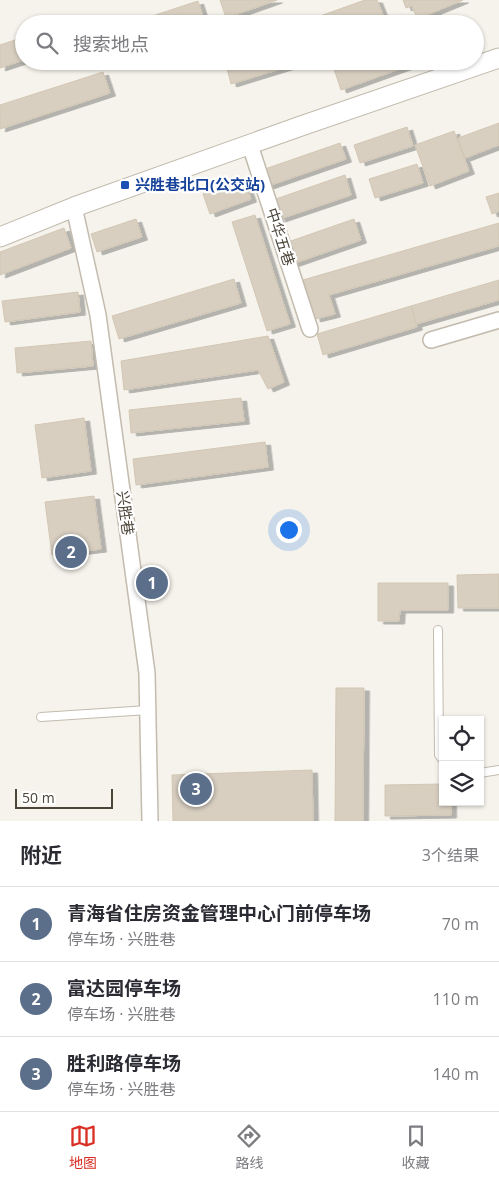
<!DOCTYPE html>
<html lang="zh">
<head>
<meta charset="utf-8">
<style>
	:root { --surface:#fff; --page:#f7f7f7; --text:#2b2b33; --muted:#7c7c81; --line:#e1e1e2; --accent:#d93025 }
	body { margin:0; font-family:"Open Sans","Noto Sans SC",sans-serif; background:var(--page); color:var(--text) }
	.controls { position:absolute; right:15px; bottom:15px; display:grid; overflow:hidden; border-radius:0px; box-shadow:0 1px 4px #0004 }
	.controls button { width:45px; height:45px; display:grid; place-items:center; padding:0; border:0; border-bottom:1px solid var(--line); background:var(--surface); color:var(--text); font:25px sans-serif }
	.scale { position:absolute; left:15px; bottom:12px; width:98px; box-sizing:border-box; padding-left:5px; border:2px solid #4b4439; border-top:0; font-size:14px; line-height:18px; white-space:nowrap; color:#4b4439; -webkit-text-stroke:4px #fff; paint-order:stroke }
	.you { position:absolute; left:288px; top:529px; width:18px; height:18px; margin:-12px; border:4px solid #fff; border-radius:50%; background:#1a73e8; box-shadow:0 0 0 8px #1a73e833 }
	.badge { display:grid; place-items:center; width:32px; height:32px; border-radius:50%; background:var(--accent); color:#fff; font-size:16px; font-weight:700 }
	.pin { position:absolute; translate:-50% -50%; border:2px solid #fff; box-shadow:0 1px 5px #0006 }
	.list { margin:0; padding:0; list-style:none }
	h2 { display:flex; justify-content:space-between; align-items:center; height:65px; margin:0; padding:0 20px; font-size:21px }
	h2 small { font-size:16px; font-weight:400; color:var(--muted) }
	.list li { display:grid; grid-template-columns:32px 1fr auto; gap:15px; align-items:center; box-sizing:border-box; height:75px; padding:0 20px; border-top:1px solid var(--line) }
	.list b { display:block; font-size:19px; white-space:nowrap }
	.list p { margin:0; font-size:16px; white-space:nowrap; color:var(--muted) }
	.list em { font-size:16px; font-style:normal; color:var(--muted) }
	.icon { flex:none; width:28px; height:28px; fill:none; stroke:currentColor; stroke-width:2; stroke-linecap:round; stroke-linejoin:round }
	.map { position:relative; flex:none; width:499px; height:821px; overflow:hidden }
	.search { position:absolute; background:var(--surface); box-shadow:0 1px 4px #0004; left:15px; right:15px; top:15px; height:55px; display:flex; align-items:center; gap:12px; box-sizing:border-box; padding:0 18px; border-radius:28px; color:var(--muted); font-size:19px }
	.sheet { height:290px; background:var(--surface) }
	nav { display:flex; justify-content:space-around; align-items:center; box-sizing:border-box; height:70px; border-top:1px solid var(--line); background:var(--surface); font-size:14px; color:var(--muted) }
	nav a { display:grid; justify-items:center; gap:2px }
	nav .on { color:var(--accent) }
	.map>svg:first-child { display:block }
	.building { fill:#d8cfc1; stroke:#d3c7b4; filter:url(#shadow) }
	.lines { fill:none; stroke-linecap:round; stroke-linejoin:round }
	.service-casing { stroke:#c2bbae; stroke-width:10 }
	.minor-casing { stroke:#c2bbae; stroke-width:18 }
	.tertiary-casing { stroke:#c2bbae; stroke-width:21 }
	.service { stroke:#fff; stroke-width:8 }
	.minor { stroke:#fff; stroke-width:15 }
	.tertiary { stroke:#fff; stroke-width:19 }
	.transit-dot { fill:#1a4fb4; stroke:#fff; stroke-width:2 }
	.labels { text-anchor:middle; stroke-width:4.5; stroke-linejoin:round; paint-order:stroke }
	.transit-label { font-size:15px; font-weight:bold; fill:#164399; stroke:#fff; text-anchor:start }
	.street-label { font-size:15px; fill:#4b4439; stroke:#fff }
</style>
</head>
<body>
<div class="map">
<svg width="499" height="821" viewBox="0 0 499 821">
	<defs>
		<filter id="shadow"><feDropShadow dx="5.5" dy="3" stdDeviation="0" flood-color="#0004"/></filter>
	</defs>
	<rect width="100%" height="100%" fill="#f6f3ec"/>
	<!-- building -->
	<g class="building">
		<polygon points="220,0 277,0 226,18"/>
		<polygon points="365,0 377,0 383,15 357,24 307,24 306,21"/>
		<polygon points="403,0 463,0 417,19 412,6 406,8"/>
		<polygon points="198,1 205,22 199,24 128,24"/>
		<polygon points="24,37 24,60 0,68 0,45"/>
		<polygon points="225,61 306,61 231,84"/>
		<polygon points="346,61 416,61 416,63 341,90 333,66"/>
		<polygon points="103,72 110,93 0,129 0,105"/>
		<polygon points="499,123 499,145 465,158 458,138"/>
		<polygon points="407,127 413,146 360,163 354,145"/>
		<polygon points="454,131 469,171 430,186 415,145"/>
		<polygon points="340,143 346,159 268,186 262,170"/>
		<polygon points="417,164 423,183 375,198 369,179"/>
		<polygon points="345,175 351,195 280,219 273,200"/>
		<polygon points="244,179 251,199 210,214 203,194"/>
		<polygon points="499,193 499,211 492,214 486,197"/>
		<polygon points="255,215 290,324 267,331 232,222"/>
		<polygon points="136,219 142,237 97,252 91,234"/>
		<polygon points="354,219 361,240 292,264 285,243"/>
		<polygon points="499,223 499,246 329,295 335,314 315,319 303,280"/>
		<polygon points="64,228 71,248 0,275 0,252"/>
		<polygon points="234,279 241,303 119,339 112,316"/>
		<polygon points="499,280 499,300 416,324 411,306"/>
		<polygon points="78,292 80,312 5,322 2,301"/>
		<polygon points="411,306 417,327 323,355 317,334"/>
		<polygon points="268,336 284,382 268,389 258,370 124,390 121,361"/>
		<polygon points="91,341 93,366 17,373 15,348"/>
		<polygon points="241,398 244,421 131,433 129,410"/>
		<polygon points="84,418 91,471 42,478 35,425"/>
		<polygon points="265,442 268,467 136,485 133,459"/>
		<polygon points="94,496 101,549 52,555 45,502"/>
		<polygon points="499,574 499,608 458,608 457,575"/>
		<polygon points="378,583 448,583 448,610 400,610 399,621 378,621"/>
		<polygon points="336,688 364,688 363,821 335,821"/>
		<polygon points="312,770 313,821 173,821 172,775"/>
		<polygon points="443,784 443,802 451,802 451,815 385,816 385,785"/>
	</g>
	<g class="lines">
		<!-- service casing -->
		<g class="service-casing">
			<g id="service">
				<polyline points="438,630 439,755 443,760"/>
				<polyline points="41,717 148,710"/>
				<polyline points="480,773 499,770"/>
			</g>
		</g>
		<!-- minor casing -->
		<g class="minor-casing">
			<g id="minor">
				<polyline points="250,145 310,329"/>
				<polyline points="74,207 98,315 147,673 150,821"/>
				<polyline points="431,340 499,320"/>
			</g>
		</g>
		<!-- tertiary casing -->
		<g class="tertiary-casing">
			<polyline id="tertiary" points="0,237 74,207 301,126 499,58"/>
		</g>
		<!-- service -->
		<use href="#service" class="service"/>
		<!-- minor -->
		<use href="#minor" class="minor"/>
		<!-- tertiary -->
		<use href="#tertiary" class="tertiary"/>
	</g>
	<!-- markers -->
	<rect class="transit-dot" x="120" y="180" width="10" height="10" rx="2.5"/>
	<g class="labels">
		<!-- transit labels -->
		<g class="transit-label">
			<text x="135" y="190">兴胜巷北口(公交站)</text>
		</g>
		<!-- street labels -->
		<g class="street-label">
			<text transform="translate(280 237) rotate(72)" y="5">中华五巷</text>
			<text transform="translate(125 513) rotate(82)" y="5">兴胜巷</text>
		</g>
	</g>
</svg>
<div class="controls">
<button><svg class="icon" aria-label="locate" viewBox="0 0 24 24"><circle cx="12" cy="12" r="6"/><path d="M12 2v4M12 18v4M2 12h4M18 12h4"/></svg></button>
<button><svg class="icon" aria-label="layers" viewBox="0 0 24 24"><path d="M12 4l9 5-9 5-9-5zM3 14l9 5 9-5"/></svg></button>
</div>
<div class="scale">50 m</div>
<div class="you"></div>
<div class="pin badge" style="left:152px;top:583px;background:#5c6f8a">1</div>
<div class="pin badge" style="left:71px;top:552px;background:#5c6f8a">2</div>
<div class="pin badge" style="left:196px;top:789px;background:#5c6f8a">3</div>
<div class="search"><svg class="icon" aria-label="search" viewBox="0 0 24 24"><circle cx="10" cy="10" r="6"/><path d="M15 15l6 6"/></svg>搜索地点</div>
</div>
<section class="sheet">
<h2>附近<small>3个结果</small></h2>
<ul class="list">
<li><span class="badge" style="background:#5c6f8a">1</span><div><b>青海省住房资金管理中心门前停车场</b><p>停车场 · 兴胜巷</p></div><em>70 m</em></li>
<li><span class="badge" style="background:#5c6f8a">2</span><div><b>富达园停车场</b><p>停车场 · 兴胜巷</p></div><em>110 m</em></li>
<li><span class="badge" style="background:#5c6f8a">3</span><div><b>胜利路停车场</b><p>停车场 · 兴胜巷</p></div><em>140 m</em></li>
</ul>
</section>
<nav>
<a class="on"><svg class="icon" aria-label="map" viewBox="0 0 24 24"><path d="M3 6l6-2 6 2 6-2v14l-6 2-6-2-6 2zM9 4v14M15 6v14"/></svg>地图</a>
<a><svg class="icon" aria-label="directions" viewBox="0 0 24 24"><path d="M12 3l9 9-9 9-9-9zM9 14v-3h6M13 9l2 2-2 2"/></svg>路线</a>
<a><svg class="icon" aria-label="saved" viewBox="0 0 24 24"><path d="M7 4h10v16l-5-4-5 4z"/></svg>收藏</a>
</nav>
</body>
</html>
